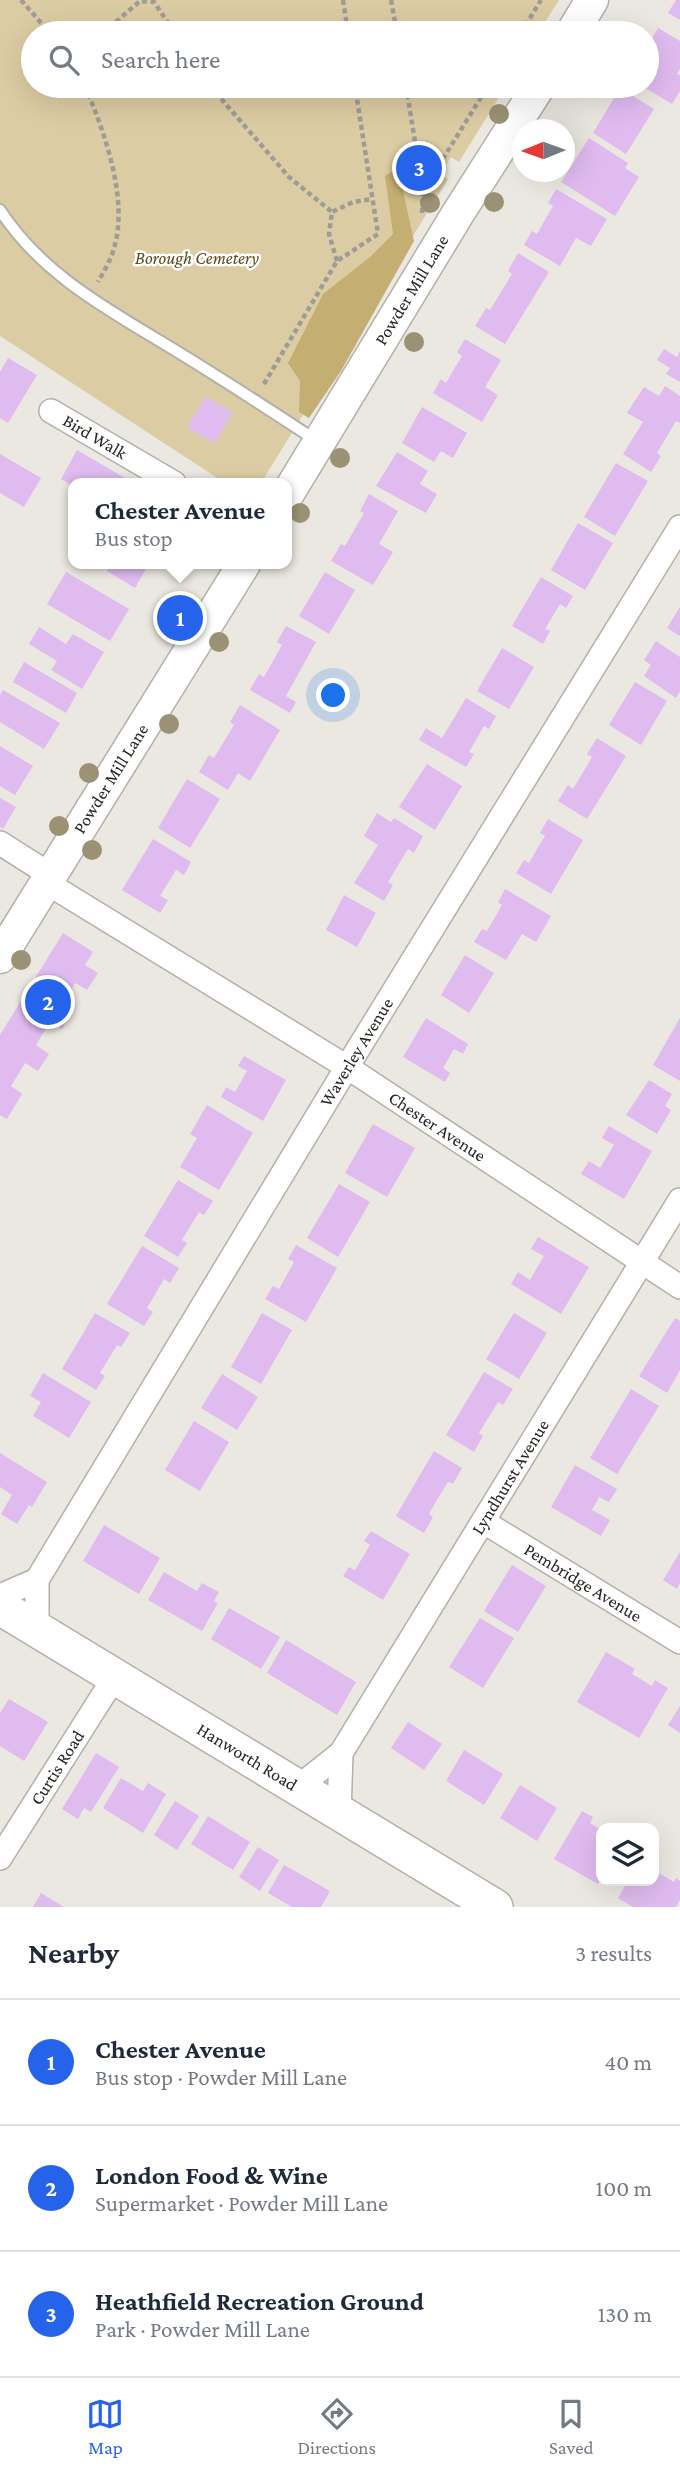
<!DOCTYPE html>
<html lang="en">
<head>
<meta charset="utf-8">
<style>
	:root { --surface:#fff; --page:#f6f6f7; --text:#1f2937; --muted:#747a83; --line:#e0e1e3; --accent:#2563eb }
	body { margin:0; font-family:"Crimson Pro",serif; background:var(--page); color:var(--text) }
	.controls { position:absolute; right:21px; bottom:21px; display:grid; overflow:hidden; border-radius:14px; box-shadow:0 7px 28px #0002 }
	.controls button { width:63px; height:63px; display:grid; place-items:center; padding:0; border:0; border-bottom:2px solid var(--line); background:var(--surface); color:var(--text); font:35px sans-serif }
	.compass { position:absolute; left:512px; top:119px; width:63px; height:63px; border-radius:50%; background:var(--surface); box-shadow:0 7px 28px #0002; rotate:269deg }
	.you { position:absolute; left:334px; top:696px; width:24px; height:24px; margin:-18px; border:5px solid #fff; border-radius:50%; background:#1a73e8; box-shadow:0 0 0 10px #1a73e833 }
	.badge { display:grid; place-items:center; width:46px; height:46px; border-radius:50%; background:var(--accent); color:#fff; font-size:23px; font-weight:700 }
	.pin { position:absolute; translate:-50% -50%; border:4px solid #fff; box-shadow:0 2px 7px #0006 }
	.popup { position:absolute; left:68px; top:478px; width:224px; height:91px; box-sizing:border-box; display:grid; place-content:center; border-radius:14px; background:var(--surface); filter:drop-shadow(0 2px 5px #0005); font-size:23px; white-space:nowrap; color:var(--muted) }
	.popup b { font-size:26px; color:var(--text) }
	.popup::after { content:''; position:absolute; left:50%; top:100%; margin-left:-14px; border:14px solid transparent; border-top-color:var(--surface) }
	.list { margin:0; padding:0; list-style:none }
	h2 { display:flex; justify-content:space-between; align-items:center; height:91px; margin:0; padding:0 28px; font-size:30px }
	h2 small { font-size:23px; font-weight:400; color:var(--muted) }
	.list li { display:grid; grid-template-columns:46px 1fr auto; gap:21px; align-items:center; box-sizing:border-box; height:126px; padding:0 28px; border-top:2px solid var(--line) }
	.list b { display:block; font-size:26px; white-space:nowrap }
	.list p { margin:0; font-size:23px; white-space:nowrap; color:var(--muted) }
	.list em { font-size:23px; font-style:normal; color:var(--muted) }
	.icon { flex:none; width:38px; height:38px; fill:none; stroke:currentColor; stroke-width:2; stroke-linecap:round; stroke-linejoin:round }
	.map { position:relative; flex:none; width:680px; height:1907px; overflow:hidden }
	.search { position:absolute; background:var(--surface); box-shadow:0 7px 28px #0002; left:21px; right:21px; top:21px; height:77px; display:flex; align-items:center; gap:18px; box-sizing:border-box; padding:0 24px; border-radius:38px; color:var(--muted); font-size:26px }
	.sheet { height:469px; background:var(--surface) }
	nav { display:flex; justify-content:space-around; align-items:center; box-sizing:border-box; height:98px; border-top:2px solid var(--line); background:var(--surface); font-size:19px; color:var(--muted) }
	nav a { display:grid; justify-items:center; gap:4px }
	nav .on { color:var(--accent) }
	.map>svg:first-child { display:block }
	.green { fill:#dccca3 }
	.forest { fill:#c4ae72 }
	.building { fill:#e0bbf0 }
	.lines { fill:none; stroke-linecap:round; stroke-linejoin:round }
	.lane-casing { stroke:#b3b0a9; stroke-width:14 }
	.street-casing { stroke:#b3b0a9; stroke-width:26 }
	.secondary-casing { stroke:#b3b0a9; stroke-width:35 }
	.primary-casing { stroke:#b3b0a9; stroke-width:38 }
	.path { stroke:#9e9c96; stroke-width:4.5; stroke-dasharray:5 3.5; stroke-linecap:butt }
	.lane { stroke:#fff; stroke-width:10 }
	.street { stroke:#fff; stroke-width:23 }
	.secondary { stroke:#fff; stroke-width:32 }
	.primary { stroke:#fff; stroke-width:35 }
	.tree { fill:#9b9174 }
	.labels { text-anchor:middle; stroke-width:5; stroke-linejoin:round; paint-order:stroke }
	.park-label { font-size:18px; font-style:italic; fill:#5a4a1b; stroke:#fff }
	.street-label { font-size:18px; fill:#252421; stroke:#fff }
</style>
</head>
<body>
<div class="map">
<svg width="680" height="1907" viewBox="0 0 680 1907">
	<rect width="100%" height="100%" fill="#ebe8e1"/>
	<!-- green -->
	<polygon class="green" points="0,0 559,0 538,33 33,33 33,86 506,86 459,162 451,157 441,173 448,179 261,483 225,483 0,336"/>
	<!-- forest -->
	<polygon class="forest" points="398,168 414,241 341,371 309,418 299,412 300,381 288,363 323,294 370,257 393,234 385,176"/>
	<!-- building -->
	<g class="building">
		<polygon points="676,0 680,0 680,20 668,13"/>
		<polygon points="658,28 680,41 680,69 677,74 680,75 680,91 672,104 642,86 647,86 647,47"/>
		<polygon points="620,88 654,109 626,154 593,133"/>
		<polygon points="589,138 628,163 625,168 639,177 615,216 561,182"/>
		<polygon points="556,189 607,219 591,246 576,238 560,266 524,245 532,231 537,234 553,206 548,203"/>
		<polygon points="518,253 549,272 505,344 475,326 486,308 490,310 512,274 508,271"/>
		<polygon points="465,339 501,360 485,387 498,395 482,422 433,393 441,379 446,383 454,369 462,356 457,352"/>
		<polygon points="664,349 677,357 680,351 680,382 666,374 670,368 657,360"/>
		<polygon points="8,358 37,375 8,423 0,418 0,372"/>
		<polygon points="665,386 680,396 680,423 676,421 657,453 661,456 651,472 623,454 643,422 627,413 644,387 659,396"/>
		<polygon points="205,397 233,412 215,443 187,428"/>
		<polygon points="422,407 467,433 453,458 441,451 434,462 402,443"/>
		<polygon points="77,450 125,478 122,483 73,483 73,486 61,479"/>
		<polygon points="397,452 428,471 420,484 437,494 426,513 376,486"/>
		<polygon points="0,454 41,478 24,507 0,493"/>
		<polygon points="616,463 648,481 615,536 584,517"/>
		<polygon points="369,494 398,511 379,544 393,552 373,585 331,561 341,544 345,546 364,513 360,511"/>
		<polygon points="578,523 613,543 585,590 551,570"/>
		<polygon points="111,564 149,564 135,588 107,571"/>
		<polygon points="66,572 129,609 110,641 47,604"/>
		<polygon points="325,572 355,590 329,634 299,616"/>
		<polygon points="541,577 573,596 566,608 560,604 545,629 550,631 543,644 512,626"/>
		<polygon points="680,607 680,636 667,628"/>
		<polygon points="286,626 316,642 286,696 296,702 290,713 250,690 259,674 264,677 282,645 277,642"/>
		<polygon points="39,627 66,644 73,634 104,652 82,689 51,670 57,661 29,644"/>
		<polygon points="656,641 680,657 680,691 676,698 644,676 651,665 644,660"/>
		<polygon points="502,648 534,667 509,709 477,691"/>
		<polygon points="24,662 77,693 66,713 13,682"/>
		<polygon points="635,682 667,701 641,745 609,725"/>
		<polygon points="3,690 60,723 44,749 0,722 0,695"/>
		<polygon points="466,698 496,716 489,729 484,726 469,752 474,754 466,767 419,740 426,728 442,738"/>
		<polygon points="240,705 280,730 250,781 238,773 228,790 199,772 209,755 214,758 234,725 230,722"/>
		<polygon points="597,738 626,756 587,819 558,801 568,785 573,789 592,757 587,754"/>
		<polygon points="0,746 33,766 15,795 0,786"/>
		<polygon points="427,764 462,786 435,830 399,807"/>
		<polygon points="187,779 220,799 190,848 158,828"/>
		<polygon points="0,798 16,807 3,829 0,827"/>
		<polygon points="377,813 391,822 394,818 423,836 414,853 408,849 388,882 393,885 384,901 354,883 378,845 364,836"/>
		<polygon points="548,819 583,840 551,894 516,873 524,860 529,863 537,849 545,836 540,833"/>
		<polygon points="153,839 191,862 184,875 176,870 160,896 168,900 160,913 122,890"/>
		<polygon points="505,889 551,916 536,942 522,934 506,960 474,942 482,929 487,931 502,905 498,902"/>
		<polygon points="344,895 376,913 357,947 326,930"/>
		<polygon points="63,933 93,952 85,965 98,973 87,990 75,983 61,1007 71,1013 62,1029 50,1022 36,1045 49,1054 38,1071 25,1063 11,1086 22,1094 7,1119 0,1115 0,1035"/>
		<polygon points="465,955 494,973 469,1013 441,995"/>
		<polygon points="426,1018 468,1044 463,1054 454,1049 443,1068 450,1073 445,1082 403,1057"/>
		<polygon points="680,1018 680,1081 653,1065"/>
		<polygon points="244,1056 286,1080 263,1121 221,1097 226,1087 235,1092 247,1071 238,1066"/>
		<polygon points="649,1080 672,1094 665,1106 671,1110 657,1134 626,1115"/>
		<polygon points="207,1105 253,1133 219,1190 180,1167 197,1138 190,1134"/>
		<polygon points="373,1124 415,1148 387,1197 345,1173"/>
		<polygon points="609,1126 652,1151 624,1199 581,1174 589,1161 600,1168 614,1145 602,1138"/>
		<polygon points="178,1180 213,1201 204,1215 199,1212 182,1240 187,1243 178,1257 144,1236"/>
		<polygon points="339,1184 370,1202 338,1257 307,1238"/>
		<polygon points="538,1237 589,1267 561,1314 511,1284 518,1272 530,1280 544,1256 531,1249"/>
		<polygon points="296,1245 337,1268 306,1322 265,1299 273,1286 279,1289 294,1262 288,1259"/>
		<polygon points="142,1246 179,1268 170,1283 164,1279 147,1308 153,1312 144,1326 107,1304"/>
		<polygon points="95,1313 130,1333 121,1347 117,1345 100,1373 105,1376 96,1390 62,1369"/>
		<polygon points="262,1313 292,1330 261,1384 231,1367"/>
		<polygon points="514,1313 547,1333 519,1379 486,1359"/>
		<polygon points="675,1318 680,1321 680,1370 667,1393 639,1376"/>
		<polygon points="484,1372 513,1389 503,1405 498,1402 479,1433 483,1436 474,1452 446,1435"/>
		<polygon points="43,1373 91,1402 69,1438 33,1416 41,1402 30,1396"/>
		<polygon points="222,1374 258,1397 237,1430 201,1408"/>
		<polygon points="631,1389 659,1406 617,1474 590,1458"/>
		<polygon points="194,1421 229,1442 200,1491 165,1470"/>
		<polygon points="434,1451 462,1468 453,1484 448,1482 438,1498 429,1514 433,1517 424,1533 396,1516"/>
		<polygon points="0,1453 47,1482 32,1507 29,1505 17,1524 1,1514 12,1495 0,1487"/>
		<polygon points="575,1465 617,1489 609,1502 599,1497 592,1510 610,1520 601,1536 551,1507"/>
		<polygon points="104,1525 160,1558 139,1594 83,1561"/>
		<polygon points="371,1531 410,1554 383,1600 343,1576 349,1567 355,1570 370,1545 364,1541"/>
		<polygon points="680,1552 680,1583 677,1589 663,1580"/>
		<polygon points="512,1565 546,1586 518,1632 484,1611"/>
		<polygon points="164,1572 197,1591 202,1583 219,1592 214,1601 218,1603 202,1631 148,1600"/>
		<polygon points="229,1608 280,1637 261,1669 211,1639"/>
		<polygon points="480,1618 514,1638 483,1688 449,1667"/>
		<polygon points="286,1640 356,1682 337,1715 267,1673"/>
		<polygon points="606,1652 635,1669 632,1674 652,1686 655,1680 668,1688 639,1738 577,1702"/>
		<polygon points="9,1699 48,1722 24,1761 0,1746 0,1713"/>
		<polygon points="680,1706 680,1733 668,1725"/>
		<polygon points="408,1722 442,1744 424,1770 391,1748"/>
		<polygon points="464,1750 503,1774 484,1805 446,1781"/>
		<polygon points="96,1753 119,1767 91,1812 84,1808 78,1819 62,1809"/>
		<polygon points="121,1778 143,1791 148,1783 166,1794 143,1833 103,1808"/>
		<polygon points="520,1785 557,1808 537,1841 500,1818"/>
		<polygon points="175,1801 199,1816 177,1850 154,1835"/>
		<polygon points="582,1811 593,1817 590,1823 601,1830 601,1879 598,1884 554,1859"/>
		<polygon points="208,1816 250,1842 233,1870 191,1844"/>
		<polygon points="258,1847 279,1860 260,1891 239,1877"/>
		<polygon points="284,1865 330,1891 321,1907 292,1907 268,1893"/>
		<polygon points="654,1870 674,1882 676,1878 680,1881 680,1900 676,1907 633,1907 618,1898 628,1881 654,1881"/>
		<polygon points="41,1893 64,1907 33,1907"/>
	</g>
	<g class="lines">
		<!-- lane casing -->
		<g class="lane-casing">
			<path id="lane" d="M0 210C42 275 109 310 173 349 222 379 270 410 317 441"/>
		</g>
		<!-- street casing -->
		<g class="street-casing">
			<g id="street">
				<path id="s1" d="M51 411 174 483"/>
				<polyline points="0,843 52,876"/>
				<path id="s2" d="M47 883 347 1067 680 1287"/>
				<path id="s3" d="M484 1522 680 1642"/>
				<polyline points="0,1596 37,1580"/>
				<path id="s4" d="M37 1630V1580L347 1067 680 527"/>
				<path id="s5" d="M297 1788 341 1753 680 1200"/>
				<polyline points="339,1814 341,1753"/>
				<path id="s6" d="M0 1858 114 1678"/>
			</g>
		</g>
		<!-- secondary casing -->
		<g class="secondary-casing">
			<g id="secondary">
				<polyline points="572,33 592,0"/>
				<path id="s7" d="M287 495 457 215 539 86"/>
				<path id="s8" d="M0 957 244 564"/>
			</g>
		</g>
		<!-- primary casing -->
		<g class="primary-casing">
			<g id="primary">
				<path id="s9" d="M0 1607 495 1907"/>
			</g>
		</g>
		<!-- path -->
		<g class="path">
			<polyline points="21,0 50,33"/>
			<polyline points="343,0 348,33"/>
			<polyline points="391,0 397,33"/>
			<polyline points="103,33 140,1 154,2 175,33"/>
			<polyline points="521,33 541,0"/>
			<path d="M85 86C104 131 129 199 114 248 111 260 104 271 98 282"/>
			<polyline points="210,86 289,177 332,212"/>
			<polyline points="406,86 423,191 433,199"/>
			<polyline points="422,213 423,191 488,86"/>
			<polyline points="337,261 329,234 332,212 353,202 372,199"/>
			<polyline points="264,384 337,261 378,234 355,86"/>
		</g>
		<!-- lane -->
		<use href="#lane" class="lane"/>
		<!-- street -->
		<use href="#street" class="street"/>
		<!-- secondary -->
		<use href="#secondary" class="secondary"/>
		<!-- primary -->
		<use href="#primary" class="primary"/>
	</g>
	<!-- trees -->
	<g class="tree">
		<circle cx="499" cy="114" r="10"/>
		<circle cx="494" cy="202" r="10"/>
		<circle cx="430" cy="203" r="10"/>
		<circle cx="414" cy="342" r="10"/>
		<circle cx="340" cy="458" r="10"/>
		<circle cx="300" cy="513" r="10"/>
		<circle cx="168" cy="628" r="10"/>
		<circle cx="219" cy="642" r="10"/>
		<circle cx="169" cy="724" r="10"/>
		<circle cx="89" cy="773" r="10"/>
		<circle cx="59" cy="826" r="10"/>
		<circle cx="92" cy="850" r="10"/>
		<circle cx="21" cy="960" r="10"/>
	</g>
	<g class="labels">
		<!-- park labels -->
		<g class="park-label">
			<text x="197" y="264">Borough Cemetery</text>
		</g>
		<!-- street labels -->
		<g class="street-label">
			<text dy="6" stroke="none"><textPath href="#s7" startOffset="240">Powder Mill Lane</textPath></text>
			<text dy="6" stroke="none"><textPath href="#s1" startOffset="51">Bird Walk</textPath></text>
			<text dy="6" stroke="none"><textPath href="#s8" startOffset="210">Powder Mill Lane</textPath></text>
			<text dy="6" stroke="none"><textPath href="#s4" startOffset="667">Waverley Avenue</textPath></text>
			<text dy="6" stroke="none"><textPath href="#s2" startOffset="460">Chester Avenue</textPath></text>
			<text dy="6" stroke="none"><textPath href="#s5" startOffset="380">Lyndhurst Avenue</textPath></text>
			<text dy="6" stroke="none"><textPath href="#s3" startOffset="116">Pembridge Avenue</textPath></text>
			<text dy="6" stroke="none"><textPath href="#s9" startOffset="289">Hanworth Road</textPath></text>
			<text dy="6" stroke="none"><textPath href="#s6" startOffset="107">Curtis Road</textPath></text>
		</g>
	</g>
</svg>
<div class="controls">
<button><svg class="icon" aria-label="layers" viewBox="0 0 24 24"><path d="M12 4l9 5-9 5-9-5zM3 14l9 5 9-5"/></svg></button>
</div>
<svg class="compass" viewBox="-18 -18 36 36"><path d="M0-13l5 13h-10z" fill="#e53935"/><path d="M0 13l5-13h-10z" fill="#747a83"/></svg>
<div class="you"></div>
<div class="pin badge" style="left:180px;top:618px">1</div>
<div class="popup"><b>Chester Avenue</b>Bus stop</div>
<div class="pin badge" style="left:48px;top:1002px">2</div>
<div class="pin badge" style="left:419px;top:168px">3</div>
<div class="search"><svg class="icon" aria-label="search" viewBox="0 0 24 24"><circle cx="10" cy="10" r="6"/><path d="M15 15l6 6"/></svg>Search here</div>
</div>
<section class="sheet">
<h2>Nearby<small>3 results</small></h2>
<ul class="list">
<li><span class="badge">1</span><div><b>Chester Avenue</b><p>Bus stop · Powder Mill Lane</p></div><em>40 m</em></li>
<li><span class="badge">2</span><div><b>London Food &amp; Wine</b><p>Supermarket · Powder Mill Lane</p></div><em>100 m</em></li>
<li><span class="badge">3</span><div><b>Heathfield Recreation Ground</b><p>Park · Powder Mill Lane</p></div><em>130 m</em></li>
</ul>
</section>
<nav>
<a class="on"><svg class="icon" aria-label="map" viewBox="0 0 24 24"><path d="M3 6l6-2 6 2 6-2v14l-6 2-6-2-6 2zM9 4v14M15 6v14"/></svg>Map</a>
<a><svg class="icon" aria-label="directions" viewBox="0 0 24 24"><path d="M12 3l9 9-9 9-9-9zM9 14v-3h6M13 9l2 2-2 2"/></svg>Directions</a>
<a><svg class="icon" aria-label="saved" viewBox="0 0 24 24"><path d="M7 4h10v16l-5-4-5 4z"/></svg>Saved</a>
</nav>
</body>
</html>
